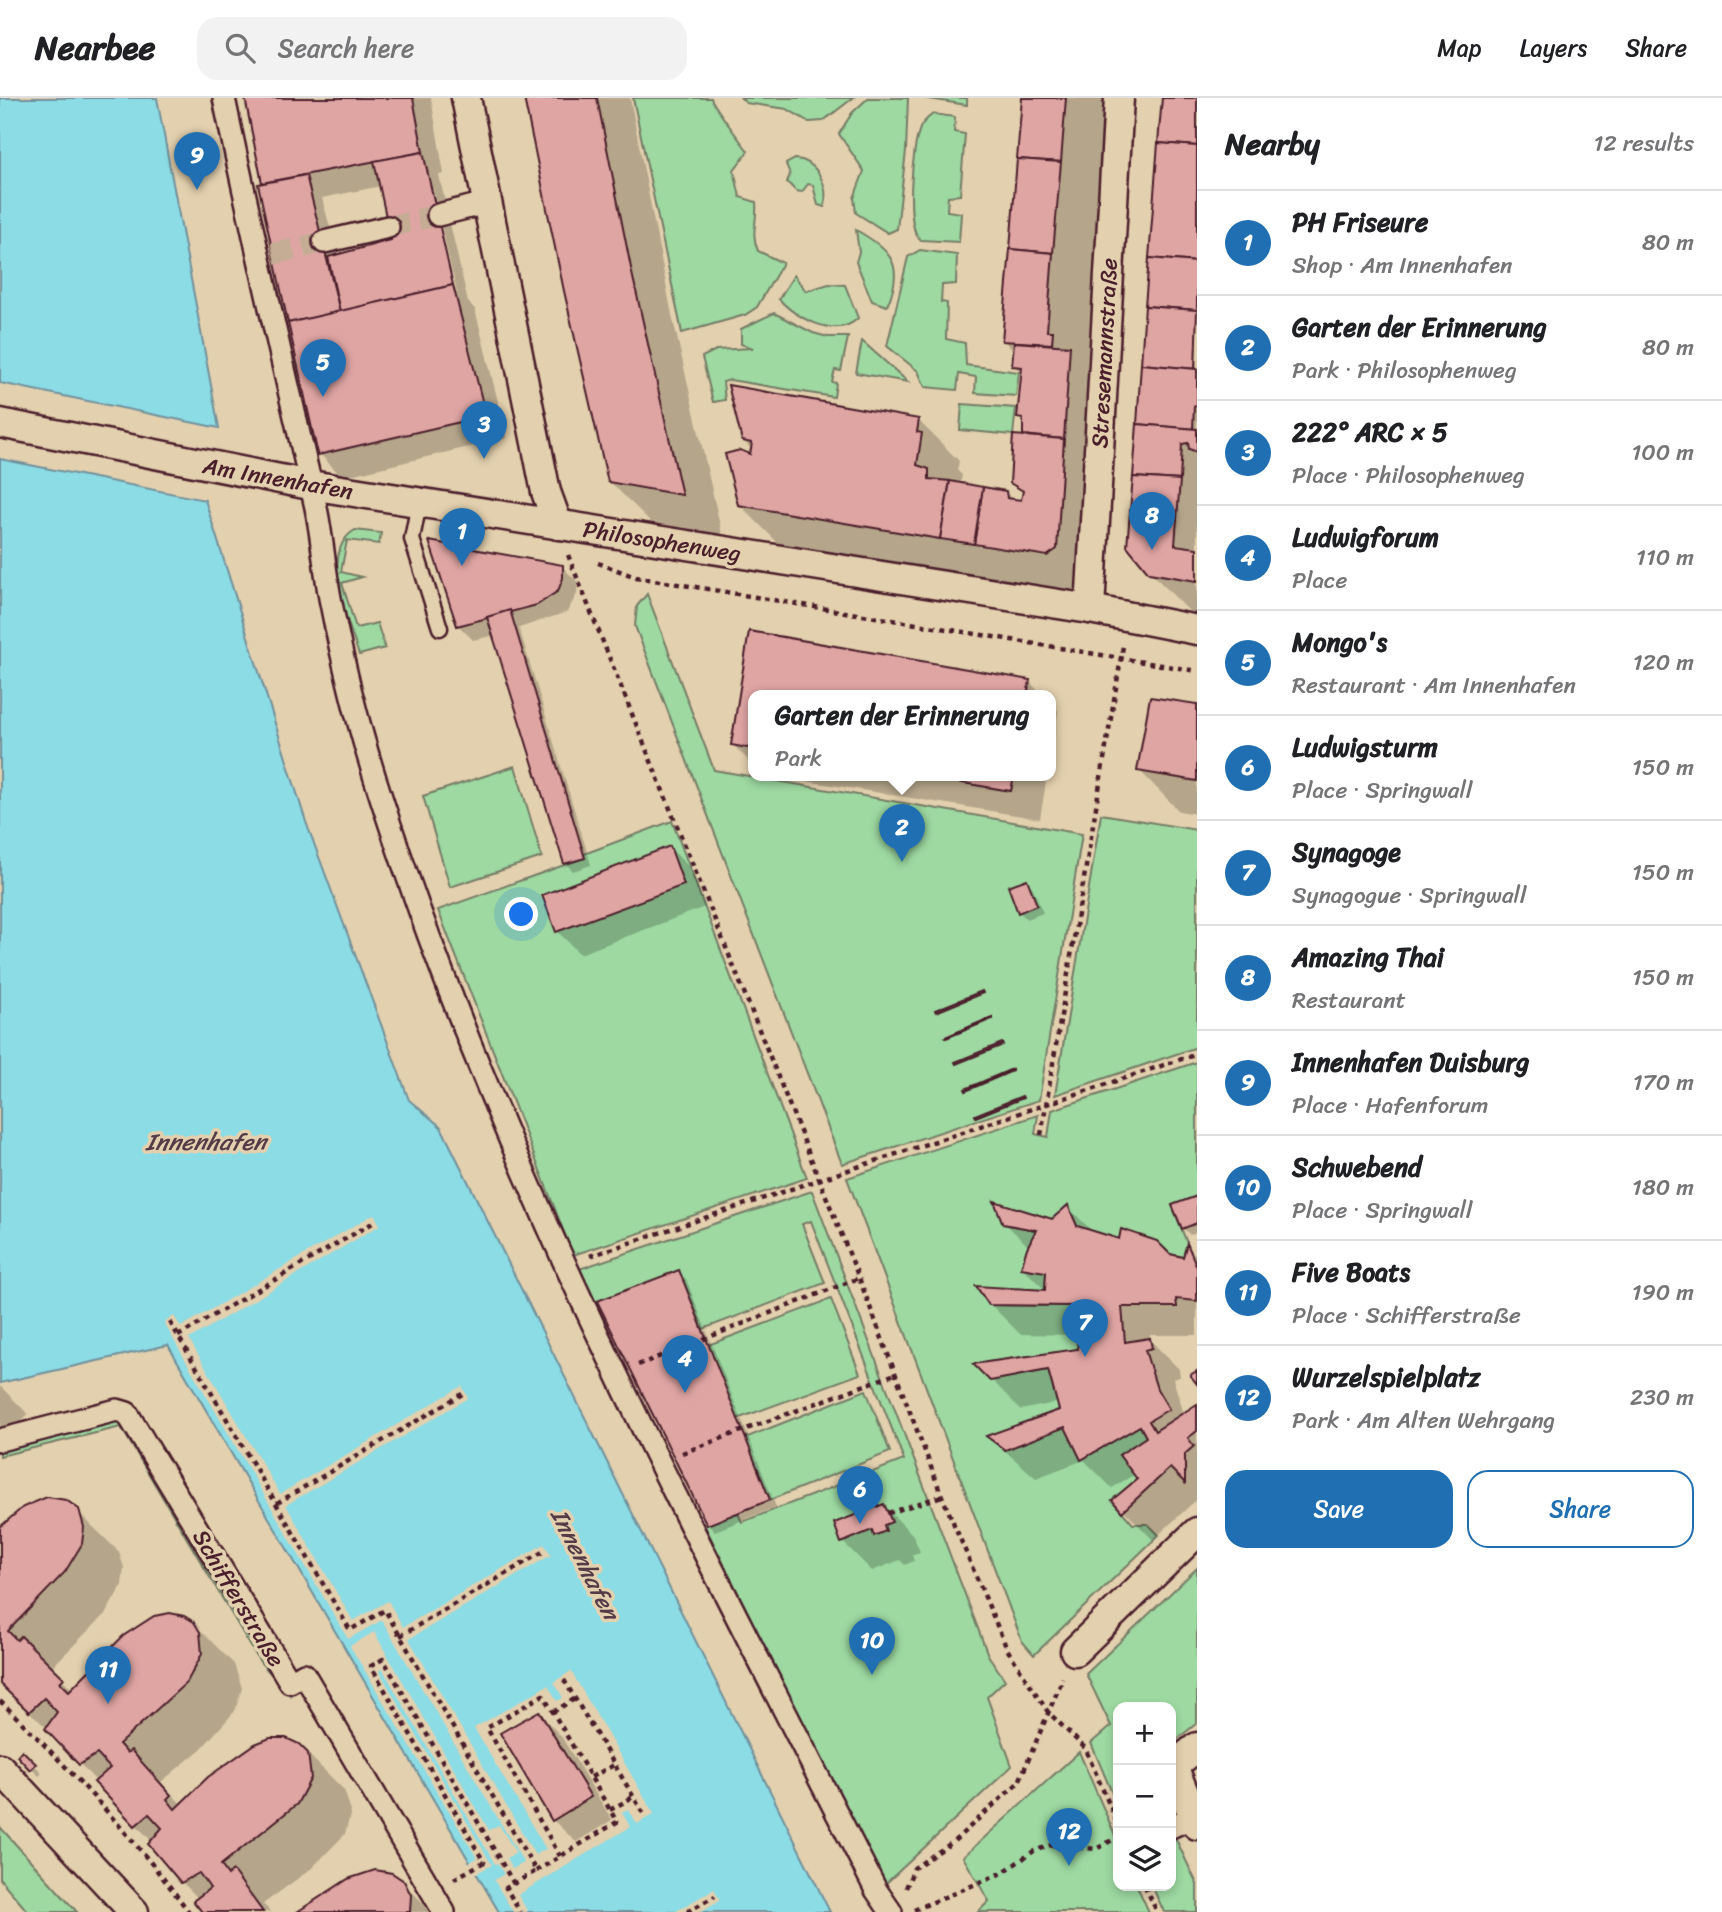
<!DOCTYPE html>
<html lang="en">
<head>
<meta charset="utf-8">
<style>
	:root { --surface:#fff; --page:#f2f2f2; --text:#202124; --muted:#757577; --line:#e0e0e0; --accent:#1f6fb2 }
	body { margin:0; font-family:Sriracha,sans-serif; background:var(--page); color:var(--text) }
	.controls { position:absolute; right:21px; bottom:21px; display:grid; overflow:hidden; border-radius:14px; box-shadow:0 4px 10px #0003 }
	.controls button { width:63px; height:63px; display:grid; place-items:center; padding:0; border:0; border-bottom:2px solid var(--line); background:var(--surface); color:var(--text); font:35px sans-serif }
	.you { position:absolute; left:522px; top:817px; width:24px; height:24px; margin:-18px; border:5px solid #fff; border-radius:50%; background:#1a73e8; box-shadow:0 0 0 10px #1a73e833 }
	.badge { display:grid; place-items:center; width:46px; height:46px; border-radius:50%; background:var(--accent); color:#fff; font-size:23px; font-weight:700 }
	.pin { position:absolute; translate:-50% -58px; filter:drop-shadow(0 2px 4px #0008) }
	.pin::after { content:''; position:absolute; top:37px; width:24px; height:21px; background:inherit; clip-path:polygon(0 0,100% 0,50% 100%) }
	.popup { position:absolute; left:748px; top:592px; width:308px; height:91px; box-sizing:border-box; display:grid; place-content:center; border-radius:14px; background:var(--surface); filter:drop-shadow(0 2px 5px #0005); font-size:23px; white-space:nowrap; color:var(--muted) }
	.popup b { font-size:26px; color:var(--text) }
	.popup::after { content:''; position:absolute; left:50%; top:100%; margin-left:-14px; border:14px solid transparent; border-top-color:var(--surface) }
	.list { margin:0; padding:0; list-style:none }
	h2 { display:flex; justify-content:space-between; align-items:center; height:91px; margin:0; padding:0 28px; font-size:30px }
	h2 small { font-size:23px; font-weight:400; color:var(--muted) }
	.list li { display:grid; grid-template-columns:46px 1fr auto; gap:21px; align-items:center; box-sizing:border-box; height:105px; padding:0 28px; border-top:2px solid var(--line) }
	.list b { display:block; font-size:26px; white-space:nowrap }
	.list p { margin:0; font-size:23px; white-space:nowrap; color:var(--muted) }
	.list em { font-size:23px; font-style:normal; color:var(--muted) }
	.actions { display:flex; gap:14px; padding:21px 28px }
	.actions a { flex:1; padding:16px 0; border:2px solid var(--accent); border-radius:21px; text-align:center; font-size:24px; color:var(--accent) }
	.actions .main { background:var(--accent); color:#fff }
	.icon { flex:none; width:38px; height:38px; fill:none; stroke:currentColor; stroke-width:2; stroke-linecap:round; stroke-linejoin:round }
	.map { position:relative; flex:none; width:1197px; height:1814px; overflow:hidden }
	header { display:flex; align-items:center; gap:42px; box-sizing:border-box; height:98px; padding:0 35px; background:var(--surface); border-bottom:2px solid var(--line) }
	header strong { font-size:33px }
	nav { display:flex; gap:38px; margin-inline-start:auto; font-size:24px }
	.search { width:490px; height:63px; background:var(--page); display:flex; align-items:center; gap:18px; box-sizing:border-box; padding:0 24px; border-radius:21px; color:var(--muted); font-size:26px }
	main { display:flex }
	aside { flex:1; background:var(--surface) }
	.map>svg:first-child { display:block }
	.green { fill:#9dd9a1; stroke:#747c66; stroke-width:2 }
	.water { fill:#8bdce5; stroke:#71909b; stroke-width:2 }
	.pier { fill:#e3d0ae }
	.shadow { fill:#0003; fill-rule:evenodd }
	.building { fill:#dfa5a3; stroke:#4a1f2b; stroke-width:2 }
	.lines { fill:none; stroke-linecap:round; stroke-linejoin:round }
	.pedestrian-tunnel { stroke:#c4ad94; stroke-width:21; stroke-dasharray:21 10; stroke-linecap:butt }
	.service-casing { stroke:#4a1f2b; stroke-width:19 }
	.pedestrian-casing { stroke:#4a1f2b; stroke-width:26 }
	.minor-casing { stroke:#4a1f2b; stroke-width:33 }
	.path { stroke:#4a1f2b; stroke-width:4.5; stroke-dasharray:5 5; stroke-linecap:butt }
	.service { stroke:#e3d0ae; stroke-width:14 }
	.pedestrian { stroke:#e3d0ae; stroke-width:21 }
	.minor { stroke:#e3d0ae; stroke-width:28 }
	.labels { text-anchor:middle; stroke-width:7; stroke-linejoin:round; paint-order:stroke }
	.street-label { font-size:23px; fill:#4a1f2b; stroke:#e3d0ae }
	.water-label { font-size:24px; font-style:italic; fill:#543b47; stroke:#e3d0ae }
</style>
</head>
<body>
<header>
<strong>Nearbee</strong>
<div class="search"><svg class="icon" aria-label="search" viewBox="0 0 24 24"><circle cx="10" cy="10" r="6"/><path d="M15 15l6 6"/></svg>Search here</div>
<nav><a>Map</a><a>Layers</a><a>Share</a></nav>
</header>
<main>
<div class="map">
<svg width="1197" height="1814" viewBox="0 0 1197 1814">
	<rect width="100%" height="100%" fill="#e3d0ae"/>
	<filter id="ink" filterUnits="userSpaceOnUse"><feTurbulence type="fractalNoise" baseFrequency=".0143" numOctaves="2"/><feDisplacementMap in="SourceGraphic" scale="14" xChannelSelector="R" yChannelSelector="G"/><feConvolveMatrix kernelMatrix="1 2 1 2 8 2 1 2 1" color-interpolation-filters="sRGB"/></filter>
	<g filter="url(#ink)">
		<!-- green -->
		<g class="green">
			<path d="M633 0H711C713 7 741 44 748 53L734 72 740 99 756 104C758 122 750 135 758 153L783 165 757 209 745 217 682 235Z"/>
			<polygon points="741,0 853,0 823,23 809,24 787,11 746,5"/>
			<polygon points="868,0 908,0 906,53 897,131 888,135 856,115 854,100 864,73 839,36 852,15"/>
			<polygon points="923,0 967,0 967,7"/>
			<path d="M933 16 955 19 954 34 965 36 960 97 948 98 947 113 961 115 959 144 921 142C904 132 912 45 921 28 924 23 929 19 933 16Z"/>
			<path d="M795 61C817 62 830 89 824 109L818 107 813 87 808 86 802 94 796 93 787 84 790 76 786 66Z"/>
			<path d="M856 132C892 152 905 168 887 208L872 203 856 164 859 154Z"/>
			<polygon points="920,152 957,157 956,186 942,187 941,204 947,205 946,241 965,245 966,267 1019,274 1016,298 975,295 976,279 959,276 957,292 925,289 918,273 887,248 908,159"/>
			<path d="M794 177 806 193 829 186 845 187 858 220C837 242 795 220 779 201Z"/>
			<polygon points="774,215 813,235 828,239 848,239 841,273 835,272 832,284 836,285 834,299 730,282 723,284 725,302 713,304 702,259 716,252 753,250 741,246 741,231"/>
			<polygon points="862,243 908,284 856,275"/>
			<polygon points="962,306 1016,310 1013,337 960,332"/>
			<path d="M355 432 381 435 379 446 347 442 341 474 362 479 342 485 356 530 377 525 385 550 359 557C349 527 318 453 355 432Z"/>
			<polygon points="647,496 714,672 1082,736 1039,1002 842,1066 635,528 637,508"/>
			<polygon points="515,668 542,759 450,789 423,698"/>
			<polygon points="1101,716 1197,732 1197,949 1055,997"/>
			<polygon points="672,723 807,1080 573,1157 438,812 584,760 584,756"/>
			<polygon points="1197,964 1197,1098 1172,1107 1187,1145 1183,1159 1170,1156 1157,1143 1122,1131 1119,1141 1077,1128 1068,1107 1052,1121 995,1104 1004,1126 1036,1132 1027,1150 1021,1170 1046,1174 1045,1192 976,1189 989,1207 1074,1208 1078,1251 974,1266 990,1283 1048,1272 1059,1312 987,1338 1065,1329 1140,1328 1146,1339 1119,1357 1137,1381 1112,1402 1133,1426 1148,1426 1159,1437 1034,1557 1022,1543 847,1080 1038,1017 1035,1036 1048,1039 1052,1012"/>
			<polygon points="812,1093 988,1557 1005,1582 987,1599 1012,1668 883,1788 704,1426 738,1415 742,1424 904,1362 811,1123 802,1126 825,1185 703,1231 679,1172 597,1206 579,1171"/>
			<polygon points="831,1201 860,1276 737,1321 708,1247"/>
			<polygon points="866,1292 890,1354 770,1402 745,1340"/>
			<polygon points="121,1317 291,1598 260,1564 121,1329 0,1358 0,1348"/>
			<polygon points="1197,1470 1197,1625 1171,1646 1171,1609 1118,1609 1118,1709 1091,1645 1111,1628 1086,1576"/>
			<polygon points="1079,1654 1118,1744 1118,1788 1137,1788 1149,1814 978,1814 989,1803 963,1759"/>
			<polygon points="0,1729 77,1814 28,1814 0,1781"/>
			<polygon points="1174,1737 1197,1786 1197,1814 1164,1814 1152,1788 1171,1788 1171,1738"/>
		</g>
		<!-- water -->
		<g class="water">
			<polygon points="0,0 157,0 219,330 0,285"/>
			<polygon points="0,361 205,402 306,724 409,1002 441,1029 830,1814 499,1814 168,1247 0,1285"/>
		</g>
		<!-- pier -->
		<g class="pier">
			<polygon points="374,1116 380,1127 189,1241 280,1396 462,1288 468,1300 286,1407 353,1523 388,1503 403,1529 544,1446 551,1457 409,1541 535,1757 546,1751 474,1630 548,1587 557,1603 563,1600 554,1584 571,1573 654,1716 637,1726 628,1711 622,1714 630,1729 518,1797 528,1814 513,1814 494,1782 504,1776 497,1765 495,1766 382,1570 379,1573 492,1767 473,1777 467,1766 477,1760 350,1548 374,1534 489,1732 499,1727 516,1755 506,1760 512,1771 524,1765 382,1522 348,1541 164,1225 174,1218 181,1229"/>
			<polygon points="714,1791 720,1802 700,1814 675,1814"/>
		</g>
		<!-- shadow -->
		<g class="shadow">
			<path d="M247 0H431L444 76 439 77 468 204 475 211 507 340 342 379 320 356ZM427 79H430L457 195 454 196ZM381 88 393 144 338 158 322 100Z"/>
			<polygon points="526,0 630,0 672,217 722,436 651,424 610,384"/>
			<polygon points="1022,0 1109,0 1087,268 1110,290 1088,498 780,447 739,406 753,352 743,343 918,322 959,363 957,372 962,377 960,388 1005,394 1013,402 1023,404 1024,396 1012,384 1024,339 1025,326 1019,320 1023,277 1014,267 1015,254 1003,242"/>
			<polygon points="1164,0 1197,0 1197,516 1191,515 1150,474"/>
			<polygon points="562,469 578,484 577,496 567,514 519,530 591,767 573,773 566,766 495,537 473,542 458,527"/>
			<polygon points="750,535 1029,583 1043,598 753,598 753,667 733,647"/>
			<polygon points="1051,605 1058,613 1051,657"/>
			<polygon points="1197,610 1197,716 1179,713 1139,672"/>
			<polygon points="776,678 1047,678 1040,721"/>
			<polygon points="670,750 692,772 705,809 580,856 557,833"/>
			<polygon points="1026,783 1033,790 1043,815 1027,821 1019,814"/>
			<polygon points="1197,1099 1197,1135 1190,1137 1183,1130"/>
			<polygon points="1068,1109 1094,1135 1184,1162 1188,1149 1197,1158 1197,1237 1150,1237 1151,1243 1179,1271 1180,1279 1173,1281 1184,1316 1197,1308 1197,1401 1153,1442 1114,1402 1139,1381 1135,1376 1112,1390 1084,1362 1036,1380 989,1339 1061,1313 1059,1304 1021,1312 977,1267 1080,1252 1078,1237 1020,1236 990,1206 1047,1194 1023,1170 1029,1149 1005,1125 1052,1123"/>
			<polygon points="679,1174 686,1181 776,1409 715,1433 708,1426"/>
			<polygon points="0,1288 28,1316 0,1345"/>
			<polygon points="884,1408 913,1437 920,1454 912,1457 914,1463 905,1467 900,1462 872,1473 843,1444"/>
			<polygon points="77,1413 119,1454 124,1470 122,1487 106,1515 51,1570 73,1592 193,1525 234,1566 242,1590 235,1613 201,1651 161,1684 182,1707 303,1651 344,1692 351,1713 345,1736 312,1770 263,1806 271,1814 204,1814 199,1801 182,1784 152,1744 48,1631 0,1587 0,1433"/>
			<polygon points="539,1615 561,1638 612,1722 576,1744 553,1722"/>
			<polygon points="22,1654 42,1675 39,1678 19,1658"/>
			<polygon points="398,1780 432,1814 302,1814"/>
		</g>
		<!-- building -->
		<g class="building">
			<polygon points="245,0 413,0 423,54 262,85"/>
			<polygon points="524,0 597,0 632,175 682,397 608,384 564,193"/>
			<polygon points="1022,0 1066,0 1061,64 1017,61"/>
			<polygon points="1162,0 1197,0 1197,48 1158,45"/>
			<polygon points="1158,45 1197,48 1197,164 1149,160"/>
			<polygon points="423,54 453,187 340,214 328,159 391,142 374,63"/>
			<polygon points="1017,61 1061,64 1053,155 1010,151"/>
			<polygon points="306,77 340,214 288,225 258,86"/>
			<polygon points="1010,151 1053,155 1047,233 1053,233 1052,246 1002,243"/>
			<polygon points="1149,160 1197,164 1197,212 1145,208"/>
			<polygon points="453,187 486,318 318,357 288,225"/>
			<polygon points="1145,208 1197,212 1195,271 1141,266"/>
			<polygon points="1014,244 1070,248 1064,341 1023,337 1023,321 1017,320 1022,269 1012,268"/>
			<polygon points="1141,266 1197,271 1197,308 1194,308 1193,331 1137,326"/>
			<polygon points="728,287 919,321 917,334 922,335 917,367 929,371 929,381 950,383 940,441 738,407 725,356 740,352 750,356 752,345 742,343"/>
			<polygon points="1137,326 1197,331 1197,354 1189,351 1188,345 1182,346 1180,382 1133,379"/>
			<polygon points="1013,337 1064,341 1057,451 1047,458 974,446 983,389 1006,393 1007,400 1021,402 1023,393 1010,385"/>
			<polygon points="1133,379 1180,382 1175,447 1197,450 1197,483 1149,475 1127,448"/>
			<polygon points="950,383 983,389 974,446 940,441"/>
			<polygon points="429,443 563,467 563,480 558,493 537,507 457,528"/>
			<polygon points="510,512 585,760 564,766 487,519"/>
			<polygon points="749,533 1030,582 1027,598 753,598 753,651 731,647"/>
			<polygon points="1150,599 1197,606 1197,683 1137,673"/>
			<polygon points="921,678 1014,678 1011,693"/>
			<polygon points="670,748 684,787 556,834 542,797"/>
			<polygon points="1027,781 1037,807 1018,815 1008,788"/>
			<polygon points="982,893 983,895 936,914 935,912"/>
			<polygon points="992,919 992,921 946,940 945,939"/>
			<polygon points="1002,945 1003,947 956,966 955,964"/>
			<polygon points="1012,971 1012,973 966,993 965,991"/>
			<polygon points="1022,998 1023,1000 976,1019 975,1017"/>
			<polygon points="1197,1098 1197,1125 1182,1131 1172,1107"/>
			<polygon points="994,1103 1052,1121 1068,1107 1077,1128 1119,1141 1121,1131 1157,1143 1170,1156 1183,1159 1187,1145 1197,1169 1197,1203 1176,1201 1177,1209 1122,1209 1125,1244 1150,1240 1152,1250 1145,1252 1157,1291 1169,1311 1149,1323 1155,1333 1197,1306 1197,1333 1188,1340 1194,1348 1185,1356 1185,1385 1170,1370 1122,1414 1112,1402 1137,1381 1119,1357 1146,1339 1140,1328 1081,1362 1065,1329 1005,1352 986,1338 1059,1312 1048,1272 990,1283 973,1266 1078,1251 1074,1208 989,1207 976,1188 1045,1192 1046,1174 1021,1170 1027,1150 1036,1132 1003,1126"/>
			<polygon points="679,1172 770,1402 707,1427 597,1203"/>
			<polygon points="1197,1273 1197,1286 1190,1277"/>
			<polygon points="47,1399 66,1402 79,1411 84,1429 82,1446 65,1474 8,1533 17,1542 21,1538 64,1580 60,1584 69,1593 123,1538 154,1518 170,1515 184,1518 194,1524 200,1534 202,1556 187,1584 119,1646 127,1655 131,1652 171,1697 167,1701 175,1711 208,1679 255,1646 270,1640 286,1640 299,1646 308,1655 311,1680 297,1706 221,1767 228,1777 233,1773 263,1814 202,1814 193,1803 210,1790 199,1775 181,1785 148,1746 162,1730 149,1716 135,1728 94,1684 110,1670 97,1656 79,1667 45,1631 57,1614 44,1600 29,1614 0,1586 0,1429 23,1409"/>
			<polygon points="884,1406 892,1424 884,1427 886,1433 874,1438 872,1432 841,1445 834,1425"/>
			<polygon points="539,1613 591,1699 552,1723 500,1635"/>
			<polygon points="22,1652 36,1666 30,1672 17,1658"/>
			<polygon points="375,1772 392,1775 404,1783 411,1797 410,1814 297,1814 348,1781"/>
		</g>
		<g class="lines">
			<!-- pedestrian-tunnel -->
			<g class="pedestrian-tunnel">
				<polyline points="388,129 438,117"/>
				<polyline points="273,156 324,144"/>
			</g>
			<!-- service casing -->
			<g class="service-casing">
				<polyline id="service" points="419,405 412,441 440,530"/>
			</g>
			<!-- pedestrian casing -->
			<g class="pedestrian-casing">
				<g id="pedestrian">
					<path d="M224 0C252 136 284 270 315 405 322 436 324 468 330 500 343 566 359 632 380 696 502 1079 695 1435 876 1792L891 1814"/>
					<polyline points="438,117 486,105"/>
					<polyline points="324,144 388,129"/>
					<polyline points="0,1342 117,1312 127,1315 290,1584 304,1576 444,1814"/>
					<polyline points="1171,1729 1193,1719"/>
				</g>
			</g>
			<!-- minor casing -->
			<g class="minor-casing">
				<g id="minor">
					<polyline points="466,0 546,394 558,427"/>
					<polyline points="0,325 310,387 1090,511 1197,532"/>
					<polyline points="1090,511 1119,0"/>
					<polyline points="1075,1553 1197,1434"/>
					<polyline points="1197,1649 1173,1668 1197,1727"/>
					<polyline points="0,1670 134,1814"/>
				</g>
			</g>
			<!-- path -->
			<g class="path">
				<polyline points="568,457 859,1180 942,1398 1007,1551 1048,1614 1085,1650 1118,1727"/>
				<polyline points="598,465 636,479 1197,573"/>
				<polyline points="1041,1037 1123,548"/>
				<polyline points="590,1158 1197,956"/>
				<polyline points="170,1224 350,1532 385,1512 536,1773 506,1790 520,1814"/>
				<polyline points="178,1238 376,1123"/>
				<polyline points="638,1267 859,1180"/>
				<polyline points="682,1355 895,1276"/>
				<polyline points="277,1405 464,1295"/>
				<polyline points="888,1415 942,1398"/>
				<polyline points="400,1538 546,1452"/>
				<polyline points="564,1582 645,1718"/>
				<path d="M0 1603C68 1669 133 1738 189 1814"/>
				<polyline points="553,1614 576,1600"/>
				<polyline points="591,1679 616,1666"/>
				<polyline points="610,1712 633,1699"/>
				<polyline points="536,1773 617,1724 543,1597 487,1630 560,1758"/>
				<polyline points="454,1781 484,1764 371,1568 383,1561 514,1786"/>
				<polyline points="1145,1788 1157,1814"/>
				<polyline points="906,1790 914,1770 953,1744 1019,1684 1063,1580"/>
				<polyline points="914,1812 1002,1775 1034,1753 1051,1747 1096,1751 1118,1739"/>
				<polyline points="687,1814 715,1798"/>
			</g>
			<!-- service -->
			<use href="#service" class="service"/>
			<!-- pedestrian -->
			<use href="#pedestrian" class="pedestrian"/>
			<!-- minor -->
			<use href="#minor" class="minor"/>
		</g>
	</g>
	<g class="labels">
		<!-- street labels -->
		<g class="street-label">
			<text transform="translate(1104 255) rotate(-87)" y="8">Stresemannstraße</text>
			<text transform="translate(278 380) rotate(10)" y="8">Am Innenhafen</text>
			<text transform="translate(662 443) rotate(9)" y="8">Philosophenweg</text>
			<text transform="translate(239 1500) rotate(59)" y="8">Schifferstraße</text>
		</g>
		<!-- water labels -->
		<g class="water-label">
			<text x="206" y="1052">Innenhafen</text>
			<text transform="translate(585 1466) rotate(63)" y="8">Innenhafen</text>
		</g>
	</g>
</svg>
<div class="controls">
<button>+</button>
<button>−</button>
<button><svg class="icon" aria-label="layers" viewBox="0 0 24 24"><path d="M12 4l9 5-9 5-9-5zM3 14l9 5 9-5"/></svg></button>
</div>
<div class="you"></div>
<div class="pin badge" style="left:462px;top:468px">1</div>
<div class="pin badge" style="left:902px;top:764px">2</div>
<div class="popup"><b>Garten der Erinnerung</b>Park</div>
<div class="pin badge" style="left:484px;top:361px">3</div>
<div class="pin badge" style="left:685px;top:1295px">4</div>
<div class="pin badge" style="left:323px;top:299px">5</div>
<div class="pin badge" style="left:860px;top:1426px">6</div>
<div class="pin badge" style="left:1085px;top:1259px">7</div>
<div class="pin badge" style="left:1152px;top:452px">8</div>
<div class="pin badge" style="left:197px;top:92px">9</div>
<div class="pin badge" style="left:872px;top:1577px">10</div>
<div class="pin badge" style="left:108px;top:1606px">11</div>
<div class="pin badge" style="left:1069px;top:1768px">12</div>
</div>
<aside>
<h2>Nearby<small>12 results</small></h2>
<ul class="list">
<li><span class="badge">1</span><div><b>PH Friseure</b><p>Shop · Am Innenhafen</p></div><em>80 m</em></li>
<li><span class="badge">2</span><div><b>Garten der Erinnerung</b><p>Park · Philosophenweg</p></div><em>80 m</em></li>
<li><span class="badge">3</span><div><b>222° ARC × 5</b><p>Place · Philosophenweg</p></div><em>100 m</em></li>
<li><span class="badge">4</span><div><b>Ludwigforum</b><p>Place</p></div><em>110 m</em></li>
<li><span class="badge">5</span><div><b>Mongo's</b><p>Restaurant · Am Innenhafen</p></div><em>120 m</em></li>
<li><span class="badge">6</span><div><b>Ludwigsturm</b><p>Place · Springwall</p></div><em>150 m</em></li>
<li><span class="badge">7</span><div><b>Synagoge</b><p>Synagogue · Springwall</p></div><em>150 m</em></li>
<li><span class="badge">8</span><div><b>Amazing Thai</b><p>Restaurant</p></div><em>150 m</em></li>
<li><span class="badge">9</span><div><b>Innenhafen Duisburg</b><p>Place · Hafenforum</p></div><em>170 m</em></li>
<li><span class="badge">10</span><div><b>Schwebend</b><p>Place · Springwall</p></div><em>180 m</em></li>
<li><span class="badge">11</span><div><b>Five Boats</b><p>Place · Schifferstraße</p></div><em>190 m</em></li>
<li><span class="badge">12</span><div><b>Wurzelspielplatz</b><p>Park · Am Alten Wehrgang</p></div><em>230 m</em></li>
</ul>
<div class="actions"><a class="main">Save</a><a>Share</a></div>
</aside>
</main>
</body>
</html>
